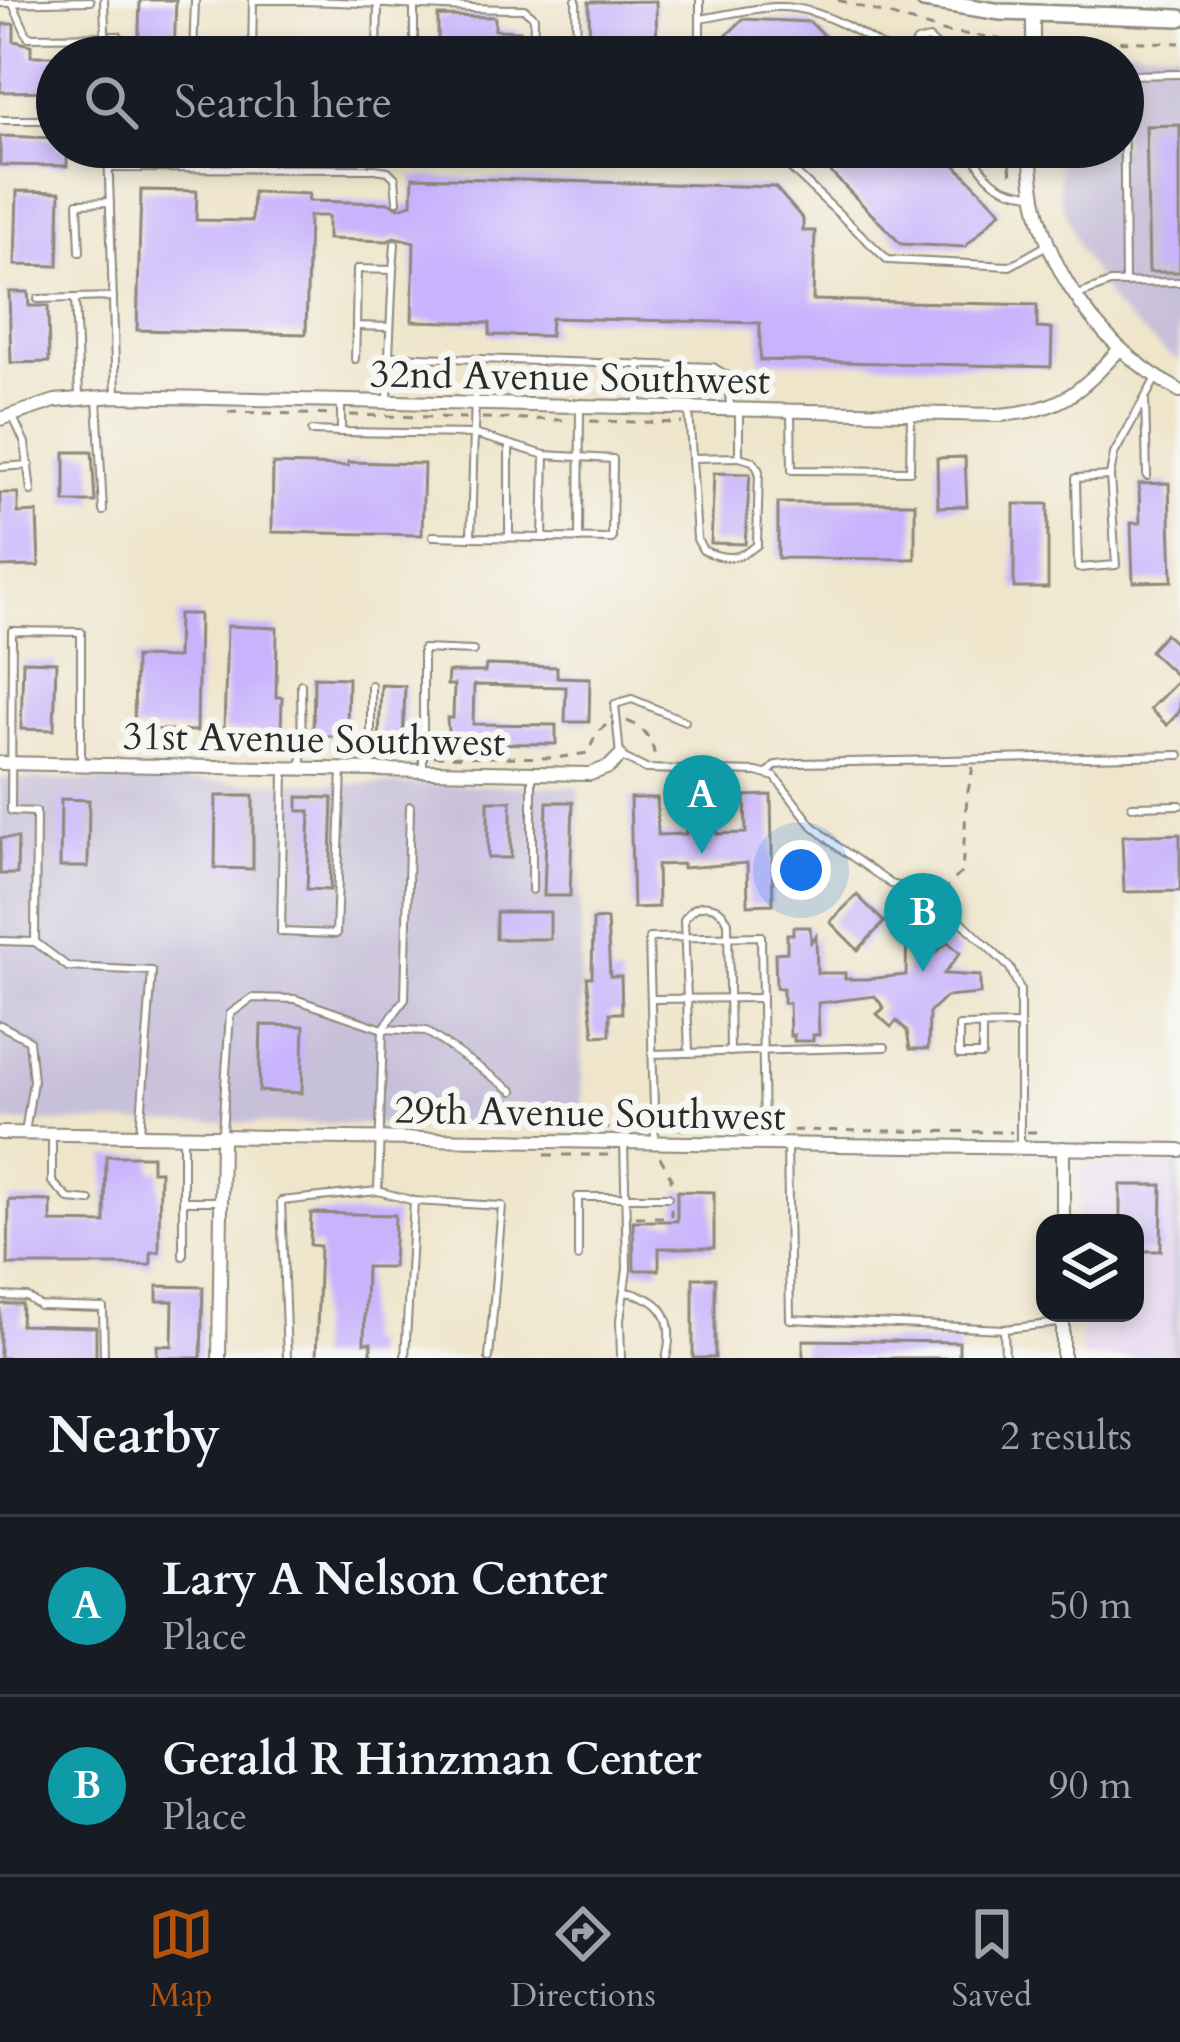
<!DOCTYPE html>
<html lang="en">
<head>
<meta charset="utf-8">
<style>
	:root { --surface:#171b24; --page:#20242c; --text:#f1f3f6; --muted:#9ea1a6; --line:#363941; --accent:#b45309 }
	body { margin:0; font-family:Cardo,serif; background:var(--page); color:var(--text) }
	.controls { position:absolute; right:36px; bottom:36px; display:grid; overflow:hidden; border-radius:24px; box-shadow:0 6px 18px #0003 }
	.controls button { width:108px; height:108px; display:grid; place-items:center; padding:0; border:0; border-bottom:3px solid var(--line); background:var(--surface); color:var(--text); font:60px sans-serif }
	.you { position:absolute; left:801px; top:870px; width:42px; height:42px; margin:-30px; border:9px solid #fff; border-radius:50%; background:#1a73e8; box-shadow:0 0 0 18px #1a73e833 }
	.badge { display:grid; place-items:center; width:78px; height:78px; border-radius:50%; background:var(--accent); color:#fff; font-size:39px; font-weight:700 }
	.pin { position:absolute; translate:-50% -99px; filter:drop-shadow(0 3px 6px #0008) }
	.pin::after { content:''; position:absolute; top:63px; width:42px; height:36px; background:inherit; clip-path:polygon(0 0,100% 0,50% 100%) }
	.list { margin:0; padding:0; list-style:none }
	h2 { display:flex; justify-content:space-between; align-items:center; height:156px; margin:0; padding:0 48px; font-size:51px }
	h2 small { font-size:39px; font-weight:400; color:var(--muted) }
	.list li { display:grid; grid-template-columns:78px 1fr auto; gap:36px; align-items:center; box-sizing:border-box; height:180px; padding:0 48px; border-top:3px solid var(--line) }
	.list b { display:block; font-size:45px; white-space:nowrap }
	.list p { margin:0; font-size:39px; white-space:nowrap; color:var(--muted) }
	.list em { font-size:39px; font-style:normal; color:var(--muted) }
	.icon { flex:none; width:66px; height:66px; fill:none; stroke:currentColor; stroke-width:2; stroke-linecap:round; stroke-linejoin:round }
	.map { position:relative; flex:none; width:1180px; height:1358px; overflow:hidden }
	.search { position:absolute; background:var(--surface); box-shadow:0 6px 18px #0003; left:36px; right:36px; top:36px; height:132px; display:flex; align-items:center; gap:30px; box-sizing:border-box; padding:0 42px; border-radius:66px; color:var(--muted); font-size:45px }
	.sheet { height:516px; background:var(--surface) }
	nav { display:flex; justify-content:space-around; align-items:center; box-sizing:border-box; height:168px; border-top:3px solid var(--line); background:var(--surface); font-size:33px; color:var(--muted) }
	nav a { display:grid; justify-items:center; gap:6px }
	nav .on { color:var(--accent) }
	.map>svg:first-child { display:block }
	.built { fill:#e5d3f1 }
	.industrial { fill:#c7c0d9 }
	.building { fill:#c8b3fd }
	.lines { fill:none; stroke-linecap:round; stroke-linejoin:round }
	.service-casing { stroke:#8d887b; stroke-width:10 }
	.minor-casing { stroke:#8d887b; stroke-width:16 }
	.tertiary-casing { stroke:#8d887b; stroke-width:20 }
	.path { stroke:#8d887b; stroke-width:3; stroke-dasharray:9 9; stroke-linecap:butt }
	.service { stroke:#fff; stroke-width:6 }
	.minor { stroke:#fff; stroke-width:12 }
	.tertiary { stroke:#fff; stroke-width:15 }
	.labels { text-anchor:middle; stroke-width:12; stroke-linejoin:round; paint-order:stroke }
	.street-label { font-size:39px; fill:#2b2b2b; stroke:#f6f6f2 }
</style>
</head>
<body>
<div class="map">
<svg width="1180" height="1358" viewBox="0 0 1180 1358">
	<rect width="100%" height="100%" fill="#f6f6f2"/>
	<filter id="ink" filterUnits="userSpaceOnUse"><feTurbulence type="fractalNoise" baseFrequency=".00833" numOctaves="2"/><feDisplacementMap in="SourceGraphic" scale="24" xChannelSelector="R" yChannelSelector="G"/><feConvolveMatrix kernelMatrix="1 2 1 2 8 2 1 2 1" color-interpolation-filters="sRGB"/></filter>
	<filter id="wash" filterUnits="userSpaceOnUse"><feTurbulence type="fractalNoise" baseFrequency=".004" numOctaves="4" result="noise"/><feDisplacementMap in="SourceGraphic" scale="48" xChannelSelector="R" yChannelSelector="G"/><feGaussianBlur stdDeviation="2.7" result="paint"/><feColorMatrix in="noise" values="0 0 0 0 0 0 0 0 0 0 0 0 0 0 0 0 0 1.4 0 .05"/><feComposite in="paint" operator="in"/></filter>
	<g filter="url(#wash)">
		<rect width="100%" height="100%" fill="#efe5cb"/>
		<!-- built -->
		<polygon class="built" points="1088,1164 1173,1164 1172,1358 1082,1358 1081,1313 1135,1313 1135,1223 1079,1223 1078,1174"/>
		<!-- industrial -->
		<g class="industrial">
			<polygon points="1072,46 1180,50 1180,361 1167,354 1113,306 1079,249 1059,195 1058,147 1123,147 1123,57 1064,57"/>
			<polygon points="0,779 579,787 583,1125 0,1122"/>
			<polygon points="1173,1164 1180,1164 1180,1358 1172,1358"/>
		</g>
		<g id="blocks">
			<!-- building -->
			<g class="building">
				<polygon points="140,0 176,0 174,57 138,57"/>
				<polygon points="656,1 657,57 590,57 589,2"/>
				<polygon points="438,16 495,17 495,30 520,31 519,57 438,57"/>
				<polygon points="743,19 810,22 845,57 718,57 711,51"/>
				<polygon points="3,24 14,24 14,41 31,45 31,56 57,56 57,91 0,92"/>
				<polygon points="1180,125 1180,272 1149,272 1146,126"/>
				<polygon points="0,136 57,138 57,147 67,147 67,166 0,165"/>
				<polygon points="592,147 658,147 658,159 592,160"/>
				<polygon points="806,147 937,147 1001,211 965,247 901,244"/>
				<polygon points="413,177 775,187 803,219 803,231 815,231 813,300 1037,305 1037,328 1052,329 1051,367 760,360 760,323 551,318 550,336 490,335 490,323 412,321 414,242 394,237 388,241 328,239 328,216 309,216 306,334 137,330 141,190 197,191 196,220 252,221 253,192 309,194 308,201 390,203 399,208 412,204"/>
				<polygon points="17,191 60,192 58,266 15,265"/>
				<polygon points="9,292 28,292 29,306 48,306 49,362 11,363"/>
				<polygon points="65,452 92,452 95,502 65,502"/>
				<polygon points="965,457 967,506 938,507 937,458"/>
				<polygon points="348,462 424,464 422,535 272,532 273,464 348,466"/>
				<polygon points="714,473 750,474 745,544 711,543"/>
				<polygon points="1169,483 1172,581 1133,582 1131,523 1140,523 1139,484"/>
				<polygon points="0,493 18,493 18,513 37,512 39,566 0,567"/>
				<polygon points="778,503 915,503 915,559 778,558"/>
				<rect x="1014" y="504" width="34" height="84"/>
				<polygon points="178,614 199,614 197,731 134,729 135,657 177,658"/>
				<polygon points="227,626 277,628 276,697 282,697 281,733 224,731"/>
				<polygon points="1165,634 1180,648 1180,679 1150,651"/>
				<polygon points="23,661 56,662 54,730 21,729"/>
				<polygon points="486,665 557,667 557,677 590,678 589,722 565,722 566,687 474,685 473,724 556,725 556,744 449,743 447,718 453,718 454,685 447,685 448,672 485,672"/>
				<polygon points="314,677 348,678 347,736 313,736"/>
				<polygon points="1180,679 1180,711 1167,725 1150,709"/>
				<polygon points="381,685 405,686 403,742 379,741"/>
				<polygon points="771,795 773,904 748,905 747,863 683,868 683,864 657,865 658,907 633,908 630,798 657,798 658,835 686,834 686,822 717,821 717,834 746,833 745,796"/>
				<polygon points="216,796 253,796 253,869 215,868"/>
				<polygon points="298,797 333,798 330,890 307,889 310,811 298,811"/>
				<polygon points="61,799 89,800 88,867 60,867"/>
				<rect x="488" y="801" width="23" height="57"/>
				<polygon points="547,802 573,802 570,896 544,896"/>
				<polygon points="1180,834 1180,891 1124,892 1122,836"/>
				<polygon points="0,838 18,838 17,874 0,874"/>
				<polygon points="857,895 884,922 858,950 830,922"/>
				<rect x="496" y="912" width="54" height="27"/>
				<polygon points="607,919 610,976 621,976 622,1013 610,1013 610,1035 594,1036 587,977 592,977 593,920"/>
				<polygon points="925,922 928,959 948,942 960,953 944,974 980,976 980,994 946,997 929,1013 928,1049 910,1049 907,1031 897,1021 891,1027 877,1014 884,1008 875,996 818,1003 819,1035 813,1035 813,1041 794,1041 794,1035 790,1036 789,1003 783,1003 783,988 776,988 775,953 787,952 787,934 793,934 793,927 810,927 811,942 816,936 817,973 845,973 845,979 867,979 906,975 907,923"/>
				<polygon points="261,1025 304,1026 302,1093 259,1091"/>
				<polygon points="106,1156 152,1156 152,1171 160,1171 159,1252 151,1252 151,1265 8,1265 9,1200 51,1201 51,1222 105,1223"/>
				<polygon points="1120,1185 1162,1185 1161,1251 1135,1251 1135,1223 1120,1223"/>
				<polygon points="677,1191 714,1192 714,1248 659,1248 659,1270 634,1270 633,1221 677,1221"/>
				<polygon points="311,1213 395,1215 393,1267 366,1267 364,1343 371,1343 371,1358 316,1358 320,1246 310,1245"/>
				<rect x="693" y="1278" width="22" height="80"/>
				<polygon points="157,1286 203,1287 201,1358 157,1358 157,1345 172,1346 173,1301 157,1301"/>
				<polygon points="0,1304 22,1304 21,1325 96,1327 96,1358 0,1358"/>
				<polygon points="803,1340 959,1342 959,1358 803,1358"/>
			</g>
		</g>
	</g>
	<g filter="url(#ink)">
		<use href="#blocks" fill-opacity="0" stroke="#8d887b" stroke-width="3"/>
		<g class="lines">
			<!-- service casing -->
			<g class="service-casing">
				<g id="service">
					<polyline points="104,0 106,57"/>
					<polyline points="256,0 299,0"/>
					<polyline points="576,0 577,57"/>
					<path d="M700 0V19C725 15 751 8 776 7 819 5 863 34 897 57"/>
					<path d="M299 1C375 2 447 9 524 9L534 17 533 57"/>
					<polyline points="12,2 28,37 119,36 122,57"/>
					<polyline points="0,3 90,1"/>
					<polyline points="414,9 414,57"/>
					<polyline points="700,19 700,57"/>
					<polyline points="193,57 195,0"/>
					<polyline points="252,57 253,0"/>
					<polyline points="377,57 378,2"/>
					<polyline points="907,57 917,42 929,39 948,57"/>
					<polyline points="1123,75 1125,283"/>
					<polyline points="1124,75 1180,74"/>
					<polyline points="0,120 57,120"/>
					<polyline points="108,147 116,396"/>
					<polyline points="579,147 579,149"/>
					<polyline points="768,147 888,260 1010,266 1049,244"/>
					<path d="M970 147C983 178 999 192 1033 194"/>
					<polyline points="109,168 375,169 388,171 395,178 397,201"/>
					<polyline points="80,252 78,203 110,202"/>
					<polyline points="393,270 395,244"/>
					<polyline points="1078,295 1110,283 1180,282"/>
					<polyline points="75,298 79,396"/>
					<polyline points="38,299 113,297"/>
					<polyline points="389,356 393,270 357,269 356,326 390,327"/>
					<polyline points="355,359 356,326"/>
					<polyline points="97,398 103,511"/>
					<polyline points="1145,400 1147,476"/>
					<polyline points="388,402 389,356 713,367 728,376 730,406"/>
					<path d="M341 403V432L474 434 545 455 613 459 612 539 471 537C473 478 474 418 476 359"/>
					<polyline points="638,404 639,364"/>
					<polyline points="689,408 692,458 739,457 739,410"/>
					<polyline points="791,414 792,470 910,471 911,414"/>
					<polyline points="13,417 25,443 31,491"/>
					<polyline points="312,431 341,432"/>
					<path d="M692 458 697 539 703 550C723 560 739 560 757 545L759 471 753 461 739 457"/>
					<polyline points="0,467 29,465"/>
					<polyline points="1110,476 1076,478 1078,568 1116,565 1110,476 1114,454 1156,378"/>
					<polyline points="433,536 471,537"/>
					<polyline points="509,537 509,446"/>
					<polyline points="543,538 545,455"/>
					<polyline points="579,539 580,406"/>
					<polyline points="301,684 302,768"/>
					<polyline points="685,721 632,699 615,704 620,756 646,769 757,772 775,777 813,826 837,846 891,884 936,897 1010,968 1020,990 1020,1145"/>
					<polyline points="81,764 81,632 12,631 11,811 36,812 35,942 68,967 152,971 140,1133"/>
					<polyline points="371,768 371,685"/>
					<polyline points="423,768 423,649 473,651"/>
					<polyline points="284,771 281,932 336,934 342,768"/>
					<polyline points="768,773 776,765 799,763 1180,755"/>
					<polyline points="1132,806 1180,805"/>
					<polyline points="532,890 532,776"/>
					<polyline points="0,941 35,942"/>
					<polyline points="652,999 762,998"/>
					<polyline points="0,1025 29,1040 33,1081 25,1133"/>
					<polyline points="982,1025 982,1055 959,1055 959,1026 1020,1025"/>
					<path d="M689 1053 684 920C696 900 718 901 728 922L730 1052"/>
					<polyline points="652,1054 885,1047"/>
					<polyline points="222,1132 230,1014 252,998 295,999 383,1029 426,1031 513,1091"/>
					<polyline points="52,1137 52,1182 69,1199 90,1201"/>
					<polyline points="183,1139 183,1256"/>
					<polyline points="655,1142 649,938 761,936 764,1141"/>
					<polyline points="787,1145 790,1319 1004,1329"/>
					<polyline points="378,1191 383,1029 405,999 410,806"/>
					<polyline points="183,1201 221,1201"/>
					<polyline points="414,1201 502,1206 489,1358"/>
					<polyline points="578,1257 578,1197 668,1197"/>
					<path d="M624 1292C663 1297 676 1319 666 1358"/>
					<polyline points="0,1296 27,1297 40,1306 103,1308 104,1358"/>
					<polyline points="287,1358 281,1201 378,1191 414,1201 405,1358"/>
					<polyline points="621,1358 620,1320 627,1269 624,1142"/>
					<polyline points="1005,1358 1004,1329 1060,1323"/>
				</g>
			</g>
			<!-- minor casing -->
			<g class="minor-casing">
				<g id="minor">
					<polyline points="1033,57 1033,13"/>
					<path d="M1031 147C1029 251 1091 342 1180 391"/>
					<path d="M0 419 55 401 116 396 998 415C1060 411 1078 394 1119 350"/>
					<polyline points="0,763 590,774 609,767 620,756"/>
					<polyline points="0,1133 1180,1150"/>
					<polyline points="1063,1148 1063,1223"/>
					<polyline points="219,1358 222,1136"/>
					<polyline points="1063,1358 1063,1313"/>
				</g>
			</g>
			<!-- tertiary casing -->
			<g class="tertiary-casing">
				<polyline id="tertiary" points="924,0 1001,12 1180,18"/>
			</g>
			<!-- path -->
			<g class="path">
				<polyline points="838,0 946,32 998,38 1008,57"/>
				<polyline points="1057,57 1067,40 1180,43"/>
				<polyline points="1009,147 1011,179"/>
				<polyline points="228,412 334,415"/>
				<polyline points="350,415 466,418"/>
				<polyline points="482,418 568,420"/>
				<polyline points="590,421 682,423"/>
				<path d="M627 721C645 728 653 740 655 759"/>
				<polyline points="434,756 556,758 588,753 596,734 606,725"/>
				<polyline points="942,892 962,872 967,796 973,767"/>
				<polyline points="582,1128 646,1129"/>
				<polyline points="661,1129 754,1129"/>
				<polyline points="775,1130 1012,1132"/>
				<polyline points="1027,1132 1039,1132"/>
				<polyline points="545,1155 613,1155"/>
				<polyline points="660,1157 671,1177 671,1186"/>
				<polyline points="636,1217 671,1217 671,1208"/>
			</g>
			<!-- service -->
			<use href="#service" class="service"/>
			<!-- minor -->
			<use href="#minor" class="minor"/>
			<!-- tertiary -->
			<use href="#tertiary" class="tertiary"/>
		</g>
	</g>
	<g class="labels">
		<!-- street labels -->
		<g class="street-label">
			<text transform="translate(570 376) rotate(1)" y="14">32nd Avenue Southwest</text>
			<text transform="translate(314 738) rotate(1)" y="14">31st Avenue Southwest</text>
			<text transform="translate(590 1112) rotate(1)" y="14">29th Avenue Southwest</text>
		</g>
	</g>
</svg>
<div class="controls">
<button><svg class="icon" aria-label="layers" viewBox="0 0 24 24"><path d="M12 4l9 5-9 5-9-5zM3 14l9 5 9-5"/></svg></button>
</div>
<div class="you"></div>
<div class="pin badge" style="left:702px;top:854px;background:#0f9aa8">A</div>
<div class="pin badge" style="left:923px;top:972px;background:#0f9aa8">B</div>
<div class="search"><svg class="icon" aria-label="search" viewBox="0 0 24 24"><circle cx="10" cy="10" r="6"/><path d="M15 15l6 6"/></svg>Search here</div>
</div>
<section class="sheet">
<h2>Nearby<small>2 results</small></h2>
<ul class="list">
<li><span class="badge" style="background:#0f9aa8">A</span><div><b>Lary A Nelson Center</b><p>Place</p></div><em>50 m</em></li>
<li><span class="badge" style="background:#0f9aa8">B</span><div><b>Gerald R Hinzman Center</b><p>Place</p></div><em>90 m</em></li>
</ul>
</section>
<nav>
<a class="on"><svg class="icon" aria-label="map" viewBox="0 0 24 24"><path d="M3 6l6-2 6 2 6-2v14l-6 2-6-2-6 2zM9 4v14M15 6v14"/></svg>Map</a>
<a><svg class="icon" aria-label="directions" viewBox="0 0 24 24"><path d="M12 3l9 9-9 9-9-9zM9 14v-3h6M13 9l2 2-2 2"/></svg>Directions</a>
<a><svg class="icon" aria-label="saved" viewBox="0 0 24 24"><path d="M7 4h10v16l-5-4-5 4z"/></svg>Saved</a>
</nav>
</body>
</html>
